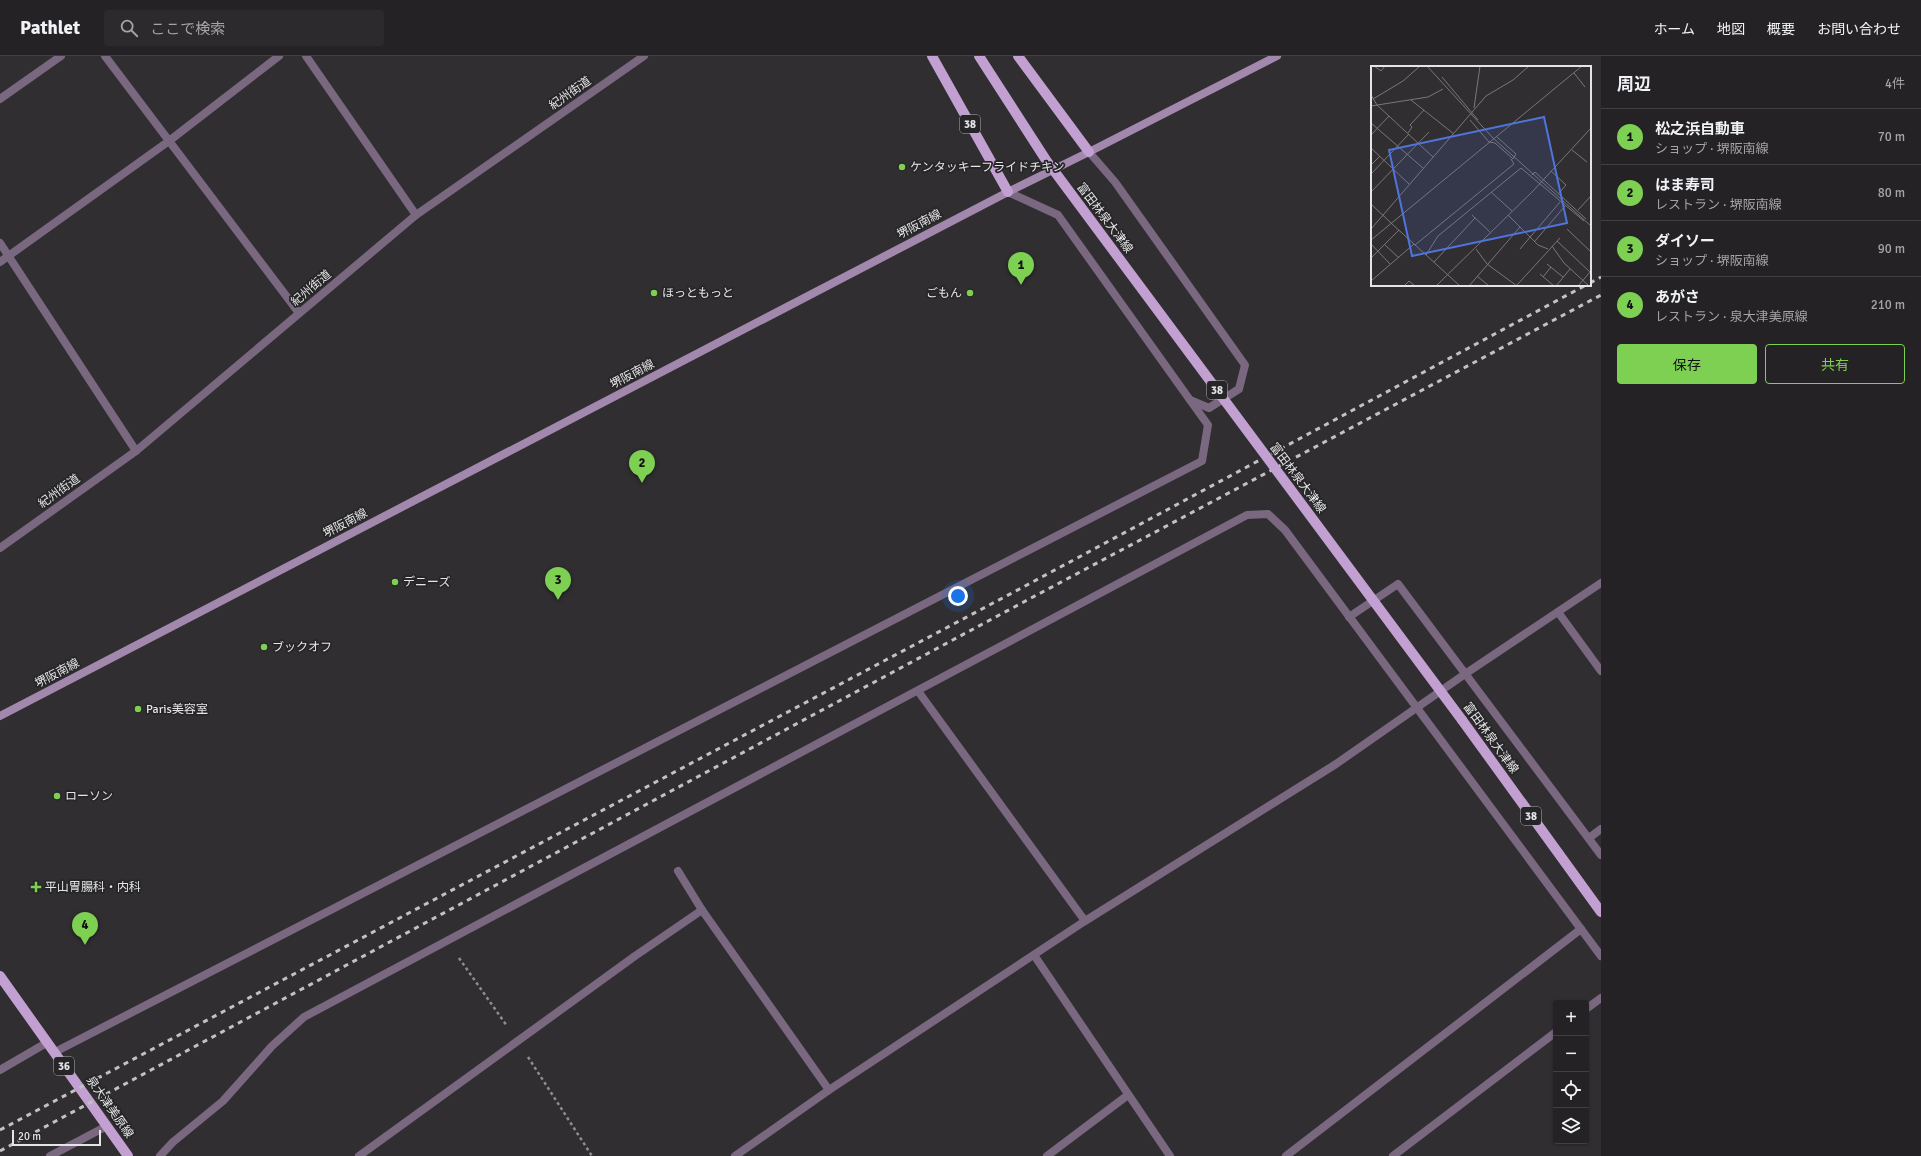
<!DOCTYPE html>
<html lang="ja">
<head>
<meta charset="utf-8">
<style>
	:root { --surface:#242225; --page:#2c2a2d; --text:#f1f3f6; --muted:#a3a4a7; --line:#413f42; --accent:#7ed053 }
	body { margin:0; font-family:Signika,"Noto Sans JP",sans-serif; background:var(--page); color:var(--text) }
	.controls { position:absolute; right:12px; bottom:12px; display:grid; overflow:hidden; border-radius:4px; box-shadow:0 1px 3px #0004 }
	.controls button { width:36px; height:36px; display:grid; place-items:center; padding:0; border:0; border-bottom:1px solid var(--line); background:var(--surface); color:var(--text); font:20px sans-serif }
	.scale { position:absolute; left:12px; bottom:10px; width:89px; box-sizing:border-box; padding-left:4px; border:2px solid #e5e4e6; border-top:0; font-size:11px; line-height:14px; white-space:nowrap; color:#e5e4e6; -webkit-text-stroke:3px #262527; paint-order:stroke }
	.you { position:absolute; left:958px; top:540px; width:14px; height:14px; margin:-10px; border:3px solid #fff; border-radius:50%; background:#1a73e8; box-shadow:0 0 0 6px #1a73e833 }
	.badge { display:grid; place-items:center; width:26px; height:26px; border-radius:50%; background:var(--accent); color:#111; font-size:13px; font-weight:700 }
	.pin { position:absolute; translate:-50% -33px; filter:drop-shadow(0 1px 2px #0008) }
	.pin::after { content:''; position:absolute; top:21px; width:14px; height:12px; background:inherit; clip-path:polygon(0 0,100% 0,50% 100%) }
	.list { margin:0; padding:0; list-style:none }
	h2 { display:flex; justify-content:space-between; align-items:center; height:52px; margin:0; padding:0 16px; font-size:17px }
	h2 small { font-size:13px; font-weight:400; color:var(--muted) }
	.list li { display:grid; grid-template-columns:26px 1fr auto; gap:12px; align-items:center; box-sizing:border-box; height:56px; padding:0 16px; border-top:1px solid var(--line) }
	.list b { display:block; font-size:15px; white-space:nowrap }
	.list p { margin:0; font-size:13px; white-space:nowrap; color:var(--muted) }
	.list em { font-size:13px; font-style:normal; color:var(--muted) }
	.actions { display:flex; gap:8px; padding:12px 16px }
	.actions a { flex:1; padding:9px 0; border:1px solid var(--accent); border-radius:4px; text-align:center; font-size:14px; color:var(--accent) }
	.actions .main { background:var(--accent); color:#111 }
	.icon { flex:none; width:22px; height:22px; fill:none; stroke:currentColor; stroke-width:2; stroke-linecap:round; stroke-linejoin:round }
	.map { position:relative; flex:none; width:1601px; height:1100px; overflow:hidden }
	header { display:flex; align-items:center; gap:24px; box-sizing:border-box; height:56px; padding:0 20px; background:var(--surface); border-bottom:1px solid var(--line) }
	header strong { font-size:19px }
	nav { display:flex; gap:22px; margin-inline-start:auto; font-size:14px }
	.search { width:280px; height:36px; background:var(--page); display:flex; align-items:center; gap:10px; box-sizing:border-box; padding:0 14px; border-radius:4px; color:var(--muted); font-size:15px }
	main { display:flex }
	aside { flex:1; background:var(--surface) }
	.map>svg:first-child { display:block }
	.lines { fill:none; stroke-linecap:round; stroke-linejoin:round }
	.path { stroke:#8e8d8f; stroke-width:2.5; stroke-dasharray:3 3; stroke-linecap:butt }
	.street { stroke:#796880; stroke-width:8 }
	.secondary { stroke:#a388ae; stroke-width:8 }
	.primary { stroke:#c3a0d2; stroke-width:10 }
	.rail { stroke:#c2c1c3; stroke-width:3; stroke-dasharray:5 5; stroke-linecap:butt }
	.primary-bridge { stroke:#c3a0d2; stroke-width:10 }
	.poi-dot { fill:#7ed053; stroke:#262527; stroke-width:1.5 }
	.labels { text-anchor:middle; stroke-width:3.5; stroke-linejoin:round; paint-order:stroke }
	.shield { fill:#262527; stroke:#acabad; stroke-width:1 }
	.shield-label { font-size:11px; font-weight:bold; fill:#e5e4e6 }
	.street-label { font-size:12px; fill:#e5e4e6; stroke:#262527 }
	.poi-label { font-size:12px; fill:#e5e4e6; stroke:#262527; text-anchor:start }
	.inset-road { fill:none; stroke:#787779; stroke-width:1 }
	.view { fill:#4f74dc; fill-opacity:0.15; stroke:#4f74dc; stroke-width:2 }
	.inset-edge { fill:none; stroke:#e5e4e6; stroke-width:2 }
</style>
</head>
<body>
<header>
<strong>Pathlet</strong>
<div class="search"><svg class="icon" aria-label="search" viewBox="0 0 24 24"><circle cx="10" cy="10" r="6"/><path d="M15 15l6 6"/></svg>ここで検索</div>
<nav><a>ホーム</a><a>地図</a><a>概要</a><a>お問い合わせ</a></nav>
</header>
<main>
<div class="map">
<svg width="1601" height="1100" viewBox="0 0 1601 1100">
	<rect width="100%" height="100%" fill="#302e31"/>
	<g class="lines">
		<!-- path -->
		<g class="path">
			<polyline points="459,902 507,970"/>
			<polyline points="528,1001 592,1100"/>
		</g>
		<!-- street -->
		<g class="street">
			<polyline points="105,0 299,257"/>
			<polyline points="306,0 416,159"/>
			<polyline points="0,43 61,0"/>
			<polyline points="1008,136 1058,159 1190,344 1209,352 1239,333 1245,309 1115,126 1089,96"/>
			<polyline points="0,187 136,395"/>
			<polyline points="0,206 169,85 279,0"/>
			<polyline points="0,492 136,395 416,159 644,0"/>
			<polyline points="1558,556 1601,615"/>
			<polyline points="1349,561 1398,528 1601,799"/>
			<polyline points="918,635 1085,865"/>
			<polyline points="1589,782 1601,773"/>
			<polyline points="678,815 702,854 829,1034"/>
			<polyline points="1034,899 1170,1100"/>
			<polyline points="1586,953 1601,942"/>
			<polyline points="55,996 1202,405 1208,369 1190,344"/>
			<polyline points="0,1014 48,986"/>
			<polyline points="50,1100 107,1070"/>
			<polyline points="160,1100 173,1086 223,1045 272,990 304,961 1247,459 1268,458 1285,474 1601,900"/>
			<polyline points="359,1100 635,900 702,854"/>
			<polyline points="735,1100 829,1034 1085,865 1336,708 1465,618 1601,527"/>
			<polyline points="1047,1100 1128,1039"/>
			<polyline points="1286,1100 1581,873"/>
			<polyline points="1393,1100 1556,976"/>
		</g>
		<!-- secondary -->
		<polyline class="secondary" points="0,660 1008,136 1089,96 1277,0"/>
		<!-- primary -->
		<g class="primary">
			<polyline points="932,0 1008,136"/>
			<polyline points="1018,0 1089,96"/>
			<polyline points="1462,664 1601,856"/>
			<polyline points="0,920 128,1100"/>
		</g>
		<!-- rail -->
		<g class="rail">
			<polyline points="1590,227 1601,221"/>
			<polyline points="0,1074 1012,537 1586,229"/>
			<polyline points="0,1095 1018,549 1601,239"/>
		</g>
		<!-- primary-bridge -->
		<polyline class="primary-bridge" points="979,0 1046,104 1462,664"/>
	</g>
	<!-- markers -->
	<g class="poi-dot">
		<circle cx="902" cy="111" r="4"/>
		<circle cx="654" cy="237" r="4"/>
		<circle cx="970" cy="237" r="4"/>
		<circle cx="395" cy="526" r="4"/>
		<circle cx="264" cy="591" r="4"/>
		<circle cx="138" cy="653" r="4"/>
		<circle cx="57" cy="740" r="4"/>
		<path d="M34 825h4v4h4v4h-4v4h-4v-4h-4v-4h4z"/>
	</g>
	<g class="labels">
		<!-- shield labels -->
		<g class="shield">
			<rect x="960" y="59" width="20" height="18" rx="3"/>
			<rect x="1207" y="325" width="20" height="18" rx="3"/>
			<rect x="1521" y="751" width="20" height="18" rx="3"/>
			<rect x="54" y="1001" width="20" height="18" rx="3"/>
		</g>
		<g class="shield-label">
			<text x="970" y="72">38</text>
			<text x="1217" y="338">38</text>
			<text x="1531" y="764">38</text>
			<text x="64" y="1014">36</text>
		</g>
		<!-- street labels -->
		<g class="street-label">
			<text transform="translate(570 37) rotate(-35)" y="4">紀州街道</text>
			<text transform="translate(1105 162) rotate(53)" y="4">富田林泉大津線</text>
			<text transform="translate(919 168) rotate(-28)" y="4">堺阪南線</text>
			<text transform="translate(311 232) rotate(-40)" y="4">紀州街道</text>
			<text transform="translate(632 318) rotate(-28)" y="4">堺阪南線</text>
			<text transform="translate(1298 422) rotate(53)" y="4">富田林泉大津線</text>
			<text transform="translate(59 435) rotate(-36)" y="4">紀州街道</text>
			<text transform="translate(345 467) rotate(-28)" y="4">堺阪南線</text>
			<text transform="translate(57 617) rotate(-28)" y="4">堺阪南線</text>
			<text transform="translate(1491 682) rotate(54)" y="4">富田林泉大津線</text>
			<text transform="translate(110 1051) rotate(55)" y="4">泉大津美原線</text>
		</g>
		<!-- poi labels -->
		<g class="poi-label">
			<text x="910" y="115">ケンタッキーフライドチキン</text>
			<text x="662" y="241">ほっともっと</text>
			<text x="962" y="241" text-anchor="end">ごもん</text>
			<text x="403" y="530">デニーズ</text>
			<text x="272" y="595">ブックオフ</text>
			<text x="146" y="657">Paris美容室</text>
			<text x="65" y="744">ローソン</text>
			<text x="45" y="835">平山胃腸科・内科</text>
		</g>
	</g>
	<!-- overview -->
	<g transform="translate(1371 10)">
		<rect width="220" height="220" fill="#302e31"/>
		<path class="inset-road" d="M3 0 10 5 14 0M56 0 122 72 220 160M203 7 214 21M71 11 107 54M0 29 6 39 62 91M2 33 32 15 49 0M40 34 83 68M0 40 57 31 72 23M103 42 109 0M99 54 118 76M0 57 52 102M37 67 41 61 39 59 53 44M0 69 18 50M118 76 124 77 142 93 145 88 126 71M0 82 39 119M201 84 216 96M0 99 9 90M180 105 195 119 188 127M0 108 38 68M161 109 164 106 215 153M0 126 58 66M120 126 141 145M0 138 20 157M207 144 220 130M101 149 120 167M137 149 167 179 177 183M20 157 89 220M0 163 115 30 142 14 158 0M196 163 220 186M0 174 211 0M164 175 194 140M186 175 219 206M0 178 19 198M13 178 28 192M44 179 143 98 140 93M181 180 193 197 218 220M105 183 116 198 146 220M149 183 189 136M55 189 67 170 150 102 213 155M0 192 28 164M63 196 104 152M176 198 192 211M169 208 183 220M106 210 118 220M172 211 180 201M0 215 43 178M146 219 189 172M33 220 38 215 44 220M65 220 162 125 220 62M98 220 149 161M185 220 199 203M207 220 220 205"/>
		<path class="view" d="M173 51 196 157 41 190 18 84Z"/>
		<rect width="220" height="220" class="inset-edge"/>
	</g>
</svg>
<div class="controls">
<button>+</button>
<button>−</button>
<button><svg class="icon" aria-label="locate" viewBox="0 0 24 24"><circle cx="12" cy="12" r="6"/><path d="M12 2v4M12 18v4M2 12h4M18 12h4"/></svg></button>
<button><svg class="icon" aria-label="layers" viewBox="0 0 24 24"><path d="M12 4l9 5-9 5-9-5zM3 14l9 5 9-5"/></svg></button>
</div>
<div class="scale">20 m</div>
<div class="you"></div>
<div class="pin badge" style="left:1021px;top:229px">1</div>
<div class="pin badge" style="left:642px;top:427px">2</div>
<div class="pin badge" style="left:558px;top:544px">3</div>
<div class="pin badge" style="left:85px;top:889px">4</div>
</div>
<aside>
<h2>周辺<small>4件</small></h2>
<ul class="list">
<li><span class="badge">1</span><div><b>松之浜自動車</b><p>ショップ · 堺阪南線</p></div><em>70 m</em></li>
<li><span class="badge">2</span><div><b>はま寿司</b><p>レストラン · 堺阪南線</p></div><em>80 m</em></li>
<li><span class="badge">3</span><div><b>ダイソー</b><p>ショップ · 堺阪南線</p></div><em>90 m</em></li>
<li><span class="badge">4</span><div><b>あがさ</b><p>レストラン · 泉大津美原線</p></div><em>210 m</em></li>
</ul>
<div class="actions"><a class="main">保存</a><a>共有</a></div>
</aside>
</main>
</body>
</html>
